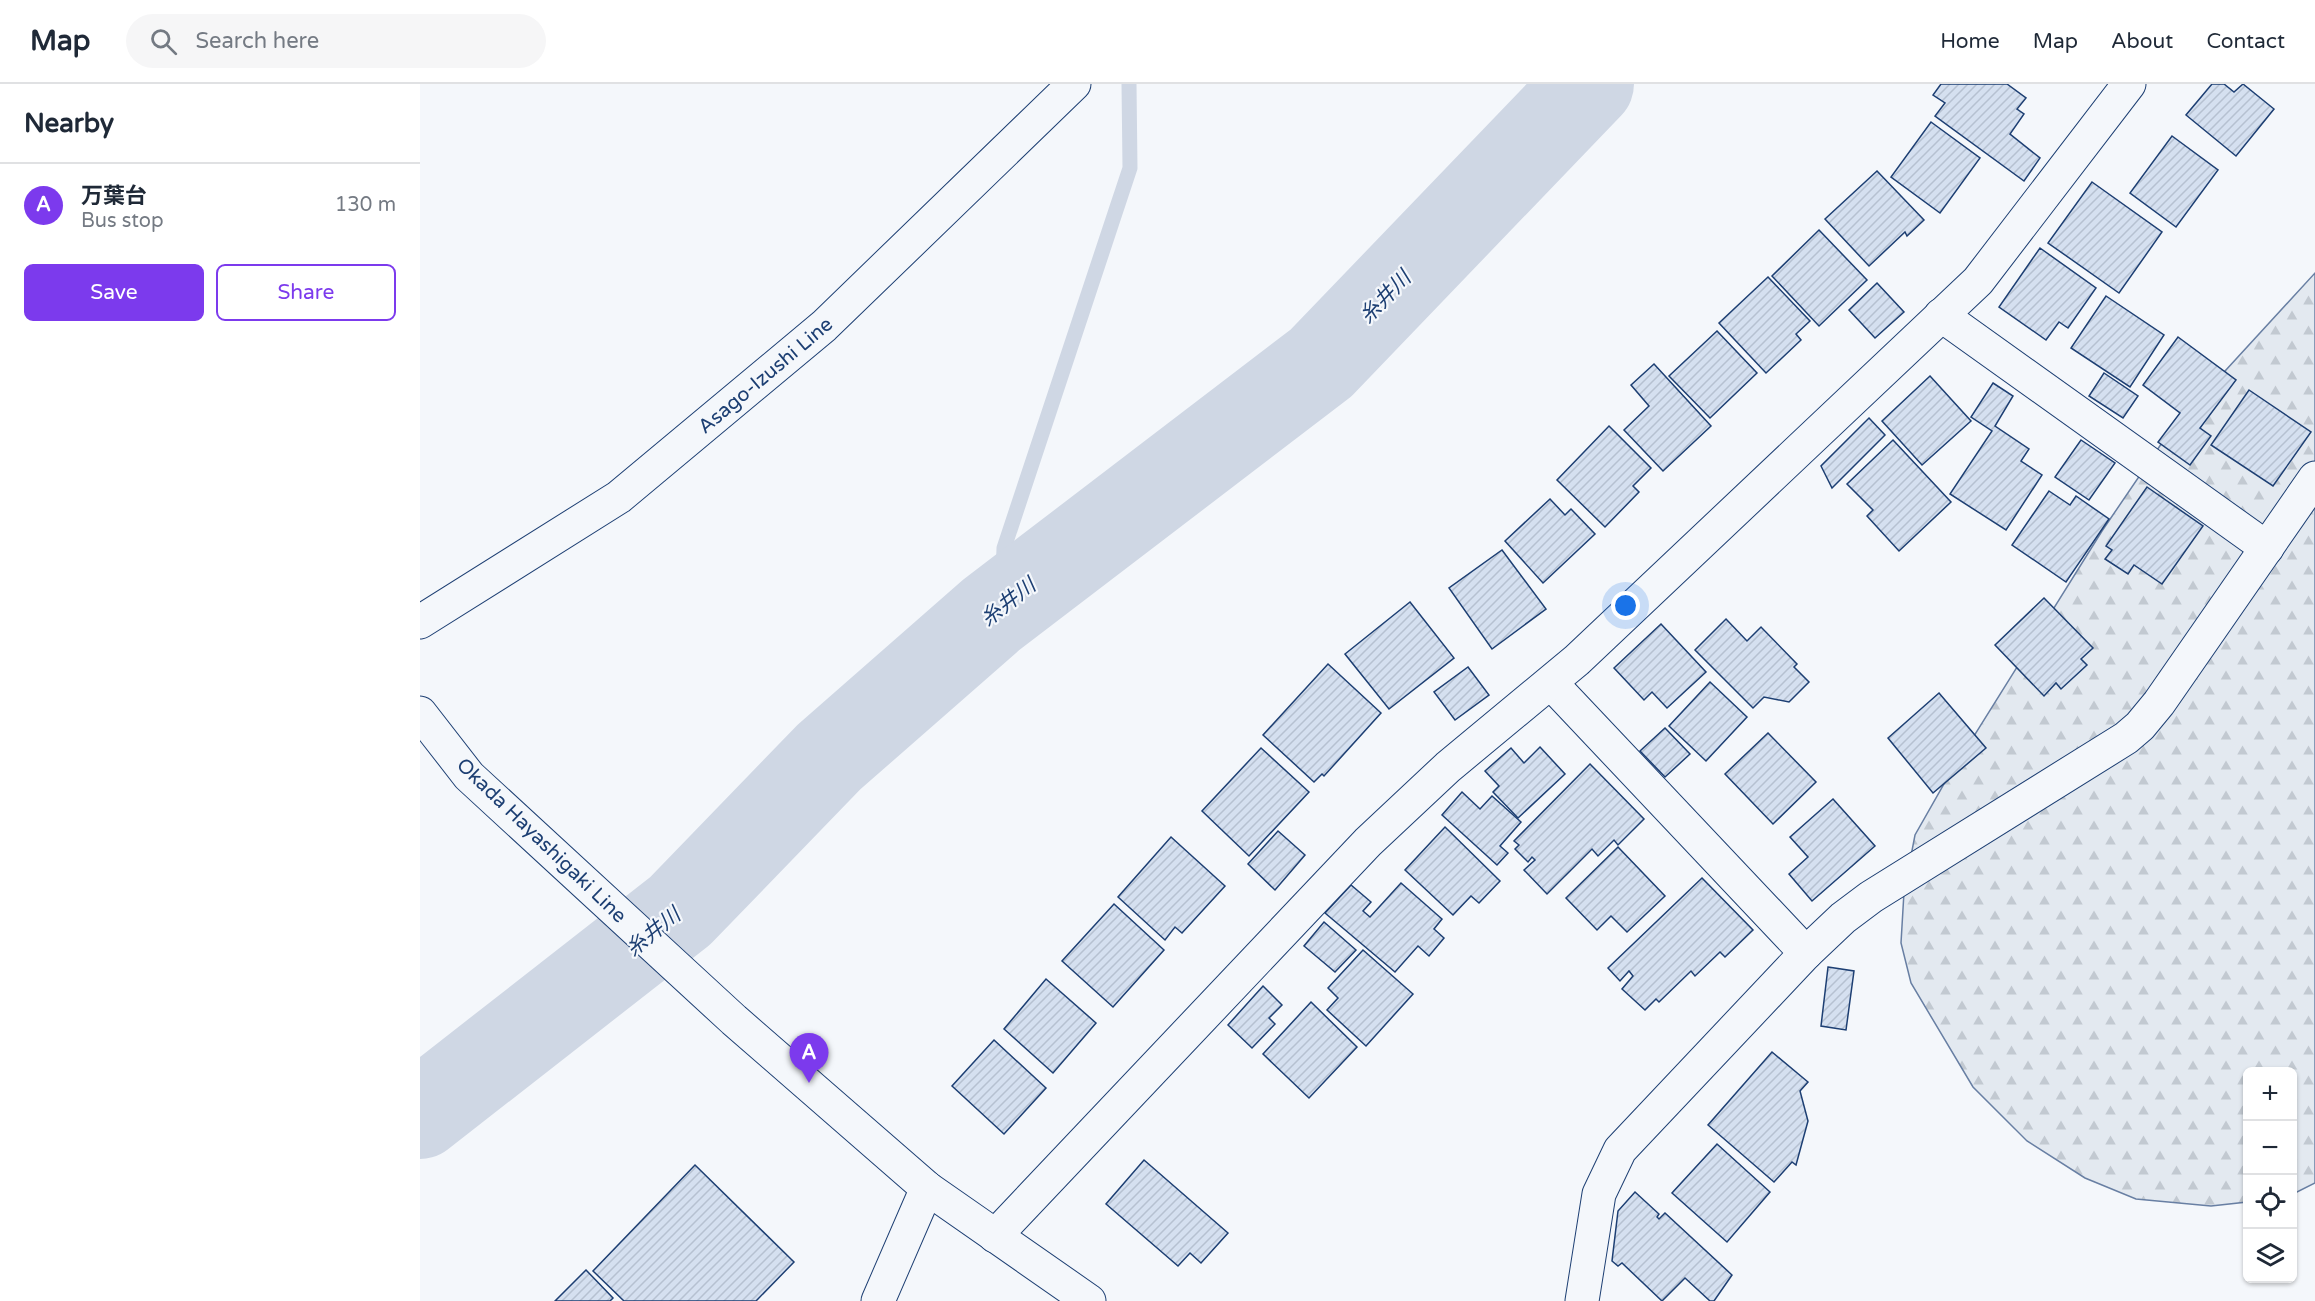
<!DOCTYPE html>
<html lang="en">
<head>
<meta charset="utf-8">
<style>
	:root { --surface:#fff; --page:#f6f6f7; --text:#1f2937; --muted:#747a83; --line:#e0e1e3; --accent:#7c3aed }
	body { margin:0; font-family:"Varela Round","Noto Sans JP",sans-serif; background:var(--page); color:var(--text) }
	.controls { position:absolute; right:18px; bottom:18px; display:grid; overflow:hidden; border-radius:9px; box-shadow:0 2px 4px #0004 }
	.controls button { width:54px; height:54px; display:grid; place-items:center; padding:0; border:0; border-bottom:2px solid var(--line); background:var(--surface); color:var(--text); font:30px sans-serif }
	.you { position:absolute; left:1206px; top:522px; width:21px; height:21px; margin:-15px; border:4px solid #fff; border-radius:50%; background:#1a73e8; box-shadow:0 0 0 9px #1a73e833 }
	.badge { display:grid; place-items:center; width:39px; height:39px; border-radius:50%; background:var(--accent); color:#fff; font-size:20px; font-weight:700 }
	.pin { position:absolute; translate:-50% -50px; filter:drop-shadow(0 2px 3px #0008) }
	.pin::after { content:''; position:absolute; top:32px; width:21px; height:18px; background:inherit; clip-path:polygon(0 0,100% 0,50% 100%) }
	.list { margin:0; padding:0; list-style:none }
	h2 { display:flex; justify-content:space-between; align-items:center; height:78px; margin:0; padding:0 24px; font-size:26px }
	h2 small { font-size:20px; font-weight:400; color:var(--muted) }
	.list li { display:grid; grid-template-columns:39px 1fr auto; gap:18px; align-items:center; box-sizing:border-box; height:84px; padding:0 24px; border-top:2px solid var(--line) }
	.list b { display:block; font-size:22px; white-space:nowrap }
	.list p { margin:0; font-size:20px; white-space:nowrap; color:var(--muted) }
	.list em { font-size:20px; font-style:normal; color:var(--muted) }
	.actions { display:flex; gap:12px; padding:18px 24px }
	.actions a { flex:1; padding:14px 0; border:2px solid var(--accent); border-radius:9px; text-align:center; font-size:21px; color:var(--accent) }
	.actions .main { background:var(--accent); color:#fff }
	.icon { flex:none; width:33px; height:33px; fill:none; stroke:currentColor; stroke-width:2; stroke-linecap:round; stroke-linejoin:round }
	.map { position:relative; flex:none; width:1895px; height:1217px; overflow:hidden }
	header { display:flex; align-items:center; gap:36px; box-sizing:border-box; height:84px; padding:0 30px; background:var(--surface); border-bottom:2px solid var(--line) }
	header strong { font-size:28px }
	nav { display:flex; gap:33px; margin-inline-start:auto; font-size:21px }
	.search { width:420px; height:54px; background:var(--page); display:flex; align-items:center; gap:15px; box-sizing:border-box; padding:0 21px; border-radius:33px; color:var(--muted); font-size:22px }
	main { display:flex }
	aside { flex:1; background:var(--surface) }
	.map>svg:first-child { display:block }
	.forest { fill:url(#forest-firs); stroke:#687fa3; stroke-width:1.5 }
	.lines { fill:none; stroke-linecap:round; stroke-linejoin:round }
	.stream { stroke:#cfd7e4; stroke-width:15 }
	.river { stroke:#cfd7e4; stroke-width:90 }
	.building { fill:url(#building-hatch); stroke:#1d3f73; stroke-width:1.5 }
	.minor-casing { stroke:#1d3f73; stroke-width:35 }
	.major-casing { stroke:#1d3f73; stroke-width:35 }
	.minor { stroke:#f4f7fb; stroke-width:33 }
	.major { stroke:#f4f7fb; stroke-width:33 }
	.labels { text-anchor:middle; stroke-width:4.5; stroke-linejoin:round; paint-order:stroke }
	.street-label { font-size:20px; fill:#1d3f73; stroke:#f4f7fb }
	.water-label { font-size:21px; font-style:italic; fill:#1d3f73; stroke:#f4f7fb }
</style>
</head>
<body>
<header>
<strong>Map</strong>
<div class="search"><svg class="icon" aria-label="search" viewBox="0 0 24 24"><circle cx="10" cy="10" r="6"/><path d="M15 15l6 6"/></svg>Search here</div>
<nav><a>Home</a><a>Map</a><a>About</a><a>Contact</a></nav>
</header>
<main>
<aside>
<h2>Nearby<small></small></h2>
<ul class="list">
<li><span class="badge">A</span><div><b>万葉台</b><p>Bus stop</p></div><em>130 m</em></li>
</ul>
<div class="actions"><a class="main">Save</a><a>Share</a></div>
</aside>
<div class="map">
<svg width="1895" height="1217" viewBox="0 0 1895 1217">
	<defs>
		<pattern id="forest-firs" width="22" height="20" patternUnits="userSpaceOnUse" patternTransform="scale(1.5)"><rect width="22" height="20" fill="#e3e9f0"/><path d="M5 1l3.5 6h-7zM16 11l3.5 6h-7z" fill="#c2c9d1"/></pattern>
		<pattern id="building-hatch" width="6" height="6" patternUnits="userSpaceOnUse" patternTransform="scale(1.5)"><rect width="6" height="6" fill="#d5e0f0"/><path d="M-1 1l2-2M0 6l6-6M5 7l2-2" fill="none" stroke="#b6c1d1"/></pattern>
	</defs>
	<rect width="100%" height="100%" fill="#f4f7fb"/>
	<!-- forest -->
	<polygon class="forest" points="1895,189 1895,1099 1873,1110 1872,988 1828,988 1827,1118 1791,1122 1716,1115 1665,1094 1607,1057 1553,1003 1491,899 1481,859 1484,808 1495,751 1524,700 1682,447 1750,347"/>
	<g class="lines">
		<!-- stream -->
		<polyline class="stream" points="582,522 584,464 710,84 709,0"/>
		<!-- river -->
		<polyline class="river" points="0,1030 260,827 409,673 571,531 901,279 1169,0"/>
	</g>
	<!-- building -->
	<g class="building">
		<polygon points="1521,0 1587,0 1606,14 1597,25 1604,30 1590,50 1620,74 1604,97 1515,32 1525,19 1513,11"/>
		<polygon points="1792,0 1804,0 1814,8 1823,0 1854,25 1816,72 1766,31"/>
		<polygon points="1511,38 1560,74 1520,129 1471,93"/>
		<polygon points="1752,52 1798,86 1756,143 1710,109"/>
		<polygon points="1457,87 1504,136 1487,152 1485,148 1449,182 1405,135"/>
		<polygon points="1672,98 1742,148 1699,209 1628,159"/>
		<polygon points="1399,146 1447,196 1399,242 1352,192"/>
		<polygon points="1620,164 1676,204 1648,244 1639,238 1626,256 1579,223"/>
		<polygon points="1348,193 1390,237 1376,250 1381,256 1346,289 1299,239"/>
		<polygon points="1457,199 1484,228 1455,254 1429,226"/>
		<polygon points="1686,212 1744,251 1710,303 1651,264"/>
		<polygon points="1297,247 1337,289 1290,334 1249,292"/>
		<polygon points="1758,253 1816,296 1780,344 1791,352 1770,381 1738,358 1760,329 1723,301"/>
		<polygon points="1234,280 1291,342 1243,387 1204,346 1229,322 1211,301"/>
		<polygon points="1684,289 1718,312 1703,334 1669,312"/>
		<polygon points="1510,292 1551,337 1502,381 1462,337"/>
		<polygon points="1573,299 1593,312 1575,342 1609,365 1601,377 1622,391 1586,446 1530,410 1572,347 1551,333"/>
		<polygon points="1829,306 1891,348 1853,402 1791,361"/>
		<polygon points="1449,334 1465,351 1412,404 1401,382"/>
		<polygon points="1189,342 1231,384 1213,402 1219,408 1185,443 1137,396"/>
		<polygon points="1473,356 1531,418 1479,467 1447,432 1453,426 1427,400"/>
		<polygon points="1661,356 1695,379 1669,416 1635,393"/>
		<polygon points="1727,403 1783,442 1742,500 1714,481 1708,490 1685,475 1692,466 1686,462"/>
		<polygon points="1629,407 1650,421 1656,412 1689,435 1646,498 1592,461"/>
		<polygon points="1130,415 1145,431 1151,425 1175,450 1123,499 1085,457"/>
		<polygon points="1082,466 1126,525 1072,565 1029,504"/>
		<polygon points="1624,514 1673,564 1661,575 1667,581 1641,605 1636,599 1624,612 1575,561"/>
		<polygon points="990,518 1034,574 969,625 925,570"/>
		<polygon points="1306,535 1327,557 1341,543 1377,580 1374,583 1389,598 1369,618 1344,613 1333,624 1275,566"/>
		<polygon points="1241,540 1286,588 1247,624 1232,608 1224,616 1194,584"/>
		<polygon points="908,580 961,629 904,692 902,690 894,698 843,651"/>
		<polygon points="1048,583 1069,611 1035,636 1014,608"/>
		<polygon points="1290,598 1327,633 1286,677 1249,642"/>
		<polygon points="1519,609 1566,664 1513,709 1468,654"/>
		<polygon points="1245,644 1270,670 1245,693 1220,667"/>
		<polygon points="1348,649 1396,698 1353,740 1305,690"/>
		<polygon points="1120,663 1145,690 1098,734 1073,708 1079,702 1065,687 1091,664 1104,679"/>
		<polygon points="841,664 889,708 829,772 782,727"/>
		<polygon points="1170,680 1224,735 1198,761 1194,756 1178,772 1172,765 1127,810 1104,786 1115,776 1112,773 1108,778 1095,765 1099,761 1094,757"/>
		<polygon points="1042,708 1060,725 1072,712 1101,738 1080,762 1088,769 1077,781 1022,731"/>
		<polygon points="1413,715 1455,762 1392,817 1369,790 1388,773 1370,753"/>
		<polygon points="1025,743 1080,797 1059,819 1051,812 1033,831 985,786"/>
		<polygon points="858,747 885,771 855,806 828,780"/>
		<polygon points="751,753 805,802 762,849 755,843 745,856 698,813"/>
		<polygon points="1198,763 1245,812 1207,848 1191,832 1177,846 1146,814"/>
		<polygon points="1282,794 1333,846 1305,873 1300,868 1275,892 1271,887 1239,918 1236,915 1225,926 1202,905 1213,892 1209,887 1200,897 1188,884"/>
		<polygon points="981,799 1022,835 1014,845 1024,854 1009,872 998,862 975,888 905,829 931,801 951,818 943,827 950,833"/>
		<polygon points="694,820 744,866 693,923 642,877"/>
		<polygon points="904,838 936,866 915,888 884,862"/>
		<polygon points="943,866 993,910 946,962 907,926 918,914 908,904"/>
		<polygon points="1408,883 1434,887 1426,946 1401,942"/>
		<polygon points="626,895 676,939 633,989 584,945"/>
		<polygon points="843,902 862,921 849,934 855,940 832,964 808,941"/>
		<polygon points="891,918 937,963 889,1014 843,970"/>
		<polygon points="574,956 626,1004 584,1050 532,1002"/>
		<polygon points="1352,968 1388,998 1380,1007 1388,1037 1376,1081 1372,1078 1354,1098 1288,1041"/>
		<polygon points="1297,1060 1350,1108 1307,1158 1252,1109"/>
		<polygon points="724,1076 808,1149 781,1179 770,1169 758,1182 686,1120"/>
		<polygon points="275,1081 374,1178 336,1217 204,1217 173,1187"/>
		<polygon points="1215,1108 1239,1130 1237,1133 1239,1135 1245,1129 1312,1191 1294,1217 1290,1217 1265,1194 1242,1217 1202,1179 1198,1182 1192,1177 1198,1127"/>
		<polygon points="166,1186 193,1214 190,1217 135,1217"/>
	</g>
	<g class="lines">
		<!-- minor casing -->
		<g class="minor-casing">
			<g id="minor">
				<polyline points="1521,231 1847,464"/>
				<polyline points="1131,599 1386,869"/>
				<polyline points="575,1152 948,758 1028,683 1157,576 1558,197 1709,0"/>
				<polyline points="458,1217 507,1104"/>
				<polyline points="1162,1217 1179,1110 1200,1066 1386,869 1423,834 1451,813 1706,654 1720,642 1739,619 1895,394"/>
			</g>
		</g>
		<!-- major casing -->
		<g class="major-casing">
			<g id="major">
				<polyline points="0,538 199,413 404,242 654,0"/>
				<polyline points="0,629 49,692 314,936 507,1104 669,1217"/>
			</g>
		</g>
		<!-- minor -->
		<use href="#minor" class="minor"/>
		<!-- major -->
		<use href="#major" class="major"/>
	</g>
	<g class="labels">
		<!-- street labels -->
		<g class="street-label">
			<text transform="translate(345 291) rotate(-40)" y="7">Asago-Izushi Line</text>
			<text transform="translate(122 756) rotate(44)" y="7">Okada Hayashigaki Line</text>
		</g>
		<!-- water labels -->
		<g class="water-label">
			<text transform="translate(965 213) rotate(-46)" y="7">糸井川</text>
			<text transform="translate(588 518) rotate(-38)" y="7">糸井川</text>
			<text transform="translate(233 848) rotate(-39)" y="7">糸井川</text>
		</g>
	</g>
</svg>
<div class="controls">
<button>+</button>
<button>−</button>
<button><svg class="icon" aria-label="locate" viewBox="0 0 24 24"><circle cx="12" cy="12" r="6"/><path d="M12 2v4M12 18v4M2 12h4M18 12h4"/></svg></button>
<button><svg class="icon" aria-label="layers" viewBox="0 0 24 24"><path d="M12 4l9 5-9 5-9-5zM3 14l9 5 9-5"/></svg></button>
</div>
<div class="you"></div>
<div class="pin badge" style="left:389px;top:999px">A</div>
</div>
</main>
</body>
</html>
